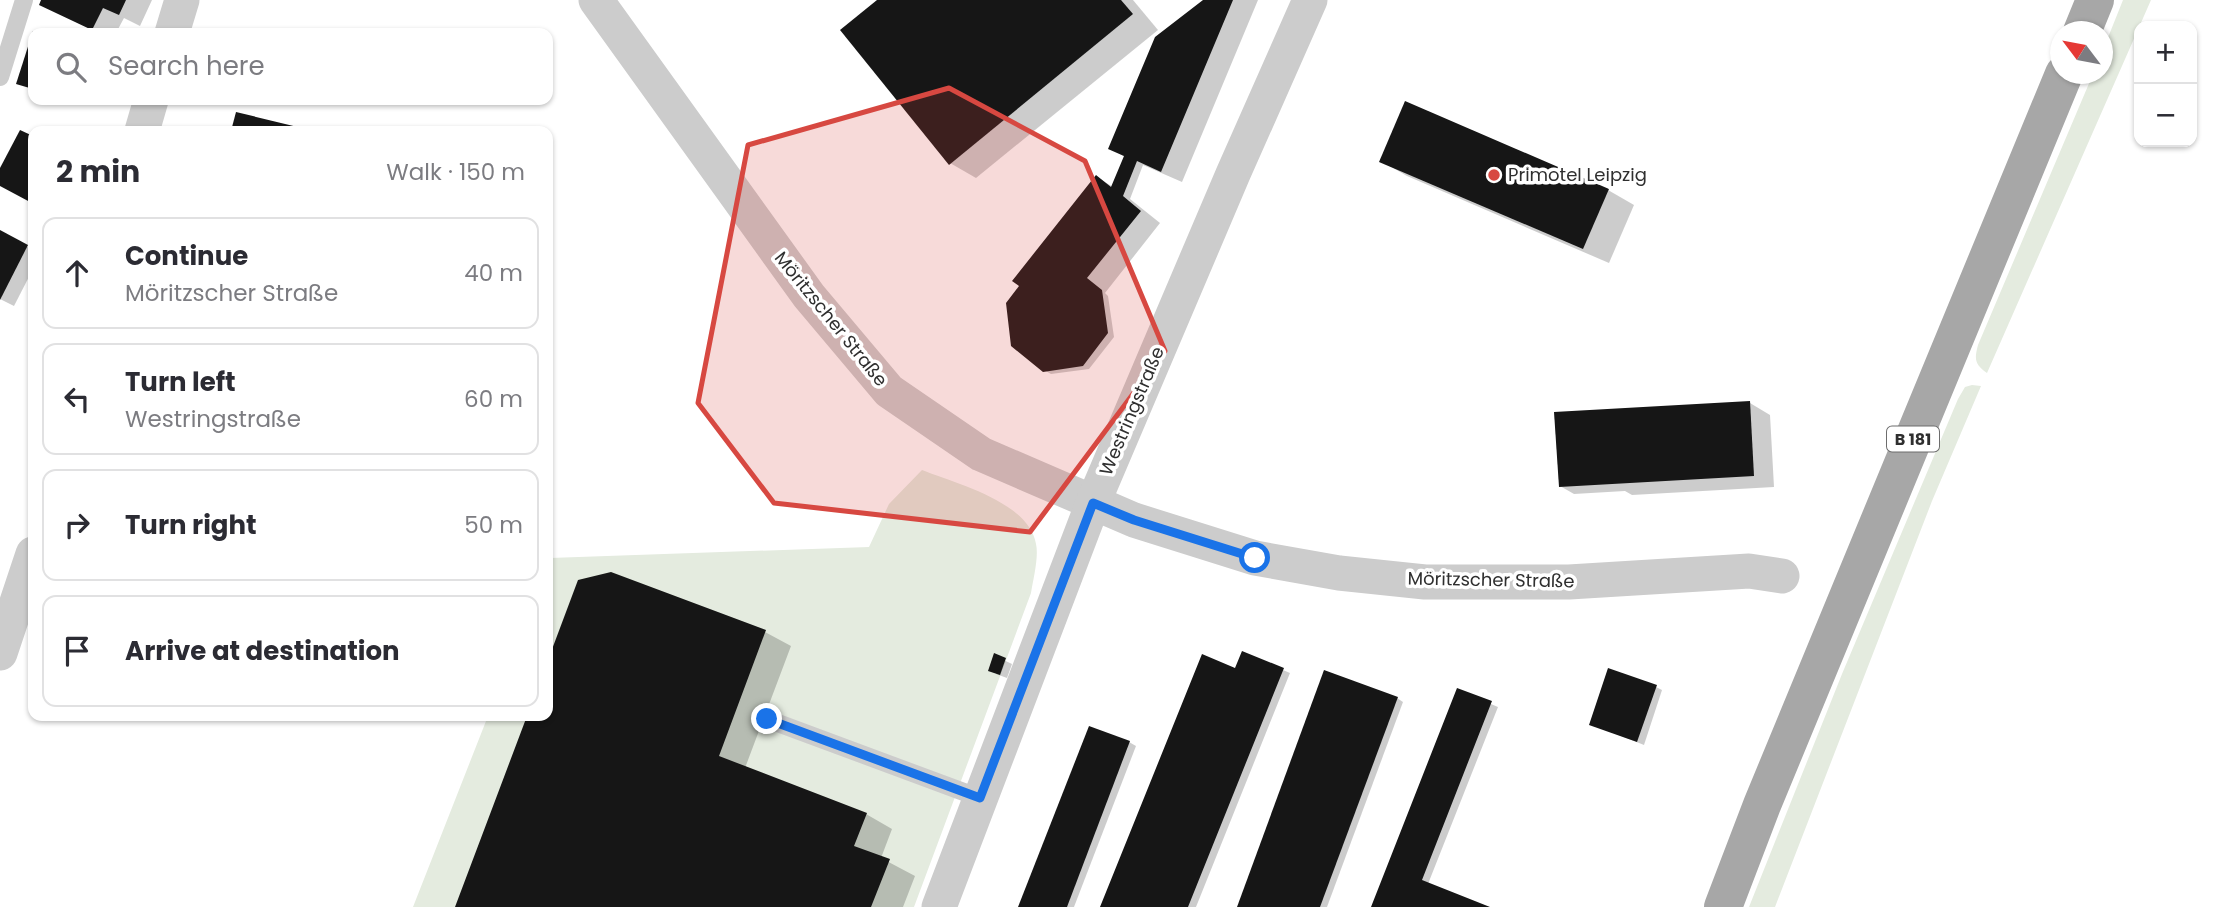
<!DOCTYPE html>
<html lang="en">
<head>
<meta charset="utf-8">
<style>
	:root { --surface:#fff; --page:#f2f2f3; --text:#2b2b33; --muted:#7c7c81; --line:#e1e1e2 }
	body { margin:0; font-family:Poppins,sans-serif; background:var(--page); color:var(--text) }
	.controls { position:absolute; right:21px; top:21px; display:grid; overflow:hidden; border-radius:14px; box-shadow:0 2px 5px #0004 }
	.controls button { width:63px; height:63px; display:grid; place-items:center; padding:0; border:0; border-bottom:2px solid var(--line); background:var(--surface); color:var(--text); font:35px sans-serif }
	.compass { position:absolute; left:2050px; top:21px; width:63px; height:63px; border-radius:50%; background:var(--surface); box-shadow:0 2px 5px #0004; rotate:302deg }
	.stop { position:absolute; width:21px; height:21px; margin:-16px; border:5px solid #1a73e8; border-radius:50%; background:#fff }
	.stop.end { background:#1a73e8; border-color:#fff; box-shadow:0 2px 7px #0008 }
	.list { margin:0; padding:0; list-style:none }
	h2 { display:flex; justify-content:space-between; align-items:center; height:91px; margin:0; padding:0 28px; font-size:30px }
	h2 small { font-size:23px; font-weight:400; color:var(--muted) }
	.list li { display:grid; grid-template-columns:46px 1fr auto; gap:21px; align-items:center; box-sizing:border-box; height:112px; margin:0 14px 14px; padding:0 14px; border:2px solid var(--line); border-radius:14px }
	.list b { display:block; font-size:26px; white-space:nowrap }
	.list p { margin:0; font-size:23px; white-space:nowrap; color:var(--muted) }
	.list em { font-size:23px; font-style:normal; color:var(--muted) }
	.icon { flex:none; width:38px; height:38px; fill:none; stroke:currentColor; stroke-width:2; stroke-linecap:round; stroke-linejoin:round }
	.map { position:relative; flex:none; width:2218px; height:907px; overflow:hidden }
	.search { position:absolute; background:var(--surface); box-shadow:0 2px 5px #0004; left:28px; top:28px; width:525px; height:77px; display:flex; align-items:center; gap:18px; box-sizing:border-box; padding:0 24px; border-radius:14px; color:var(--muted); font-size:26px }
	.panel { position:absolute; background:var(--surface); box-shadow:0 2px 5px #0004; left:28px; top:126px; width:525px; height:595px; border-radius:14px }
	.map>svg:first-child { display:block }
	.green { fill:#e4ebdf }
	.shadow { fill:#0003 }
	.building { fill:#161616 }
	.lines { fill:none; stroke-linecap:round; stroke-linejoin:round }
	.service { stroke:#ccc; stroke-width:18 }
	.minor { stroke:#ccc; stroke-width:35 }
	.primary { stroke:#a7a7a7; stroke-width:38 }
	.route { stroke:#1a73e8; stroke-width:9 }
	.marked { fill:#d74841; fill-opacity:0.2; stroke:#d74841; stroke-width:5; stroke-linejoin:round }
	.poi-dot { fill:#d74841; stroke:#fff; stroke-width:2.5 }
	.labels { text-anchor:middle; stroke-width:7; stroke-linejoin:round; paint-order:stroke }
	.shield { fill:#fff; stroke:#6d6d6d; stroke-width:2 }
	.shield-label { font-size:16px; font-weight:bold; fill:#2f2f2f }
	.poi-label { font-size:18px; fill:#2f2f2f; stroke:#fff; text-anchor:start }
	.street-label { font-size:18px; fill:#2f2f2f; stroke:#fff }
</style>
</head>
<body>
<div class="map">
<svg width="2218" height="907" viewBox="0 0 2218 907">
	<rect width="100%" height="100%" fill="#fff"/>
	<!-- green -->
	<g class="green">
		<path d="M2123 0H2151L1987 373C1975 364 1974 360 1978 345L2093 74H2102L2103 50Z"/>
		<polygon points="1972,385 1981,386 1932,501 1775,907 1749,907 1842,674 1958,399 1965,387"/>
		<path d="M922 470C957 484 1029 502 1036 544 1039 557 1033 580 1031 593L914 907H413L488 716H548V564L550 558 869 547 889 504Z"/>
	</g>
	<!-- shadow -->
	<g class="shadow">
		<polygon points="43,0 152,0 140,26 124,18 116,33 98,33 41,4"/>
		<polygon points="880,0 1133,0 1158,30 976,178 950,163"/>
		<polygon points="1206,0 1258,0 1182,182 1143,165 1130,199 1160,223 1105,293 1108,296 1114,337 1089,369 1051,374 1044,370 1097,177 1113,187 1125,157 1110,148"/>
		<polygon points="61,100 77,100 75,104"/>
		<polygon points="1381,161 1608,190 1634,205 1609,263 1407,176"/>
		<polygon points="0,232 33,250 33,269 14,306 0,299"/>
		<polygon points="1750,403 1770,415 1774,487 1632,495 1625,491 1574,494 1560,486"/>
		<polygon points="611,574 765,632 791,646 745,768 866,814 892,829 881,858 915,876 903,907 457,907 529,716 548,716 548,665 579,582"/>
		<polygon points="1243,653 1290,673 1196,907 1102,907 1236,670"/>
		<polygon points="995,656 1012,664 1007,678 996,674"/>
		<polygon points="1656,687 1662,690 1644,745 1591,724"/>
		<polygon points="1458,690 1498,707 1428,884 1486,907 1373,907"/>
		<polygon points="1397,698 1403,702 1327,907 1239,907"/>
		<polygon points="1129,742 1136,746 1074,907 1020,907"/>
	</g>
	<!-- building -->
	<g class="building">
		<polygon points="41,0 126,0 119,15 103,8 92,30 39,5"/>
		<polygon points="877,0 1121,0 1133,14 949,165 840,30"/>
		<polygon points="1203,0 1233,0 1161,172 1137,161 1123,196 1141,211 1087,278 1102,290 1108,333 1083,366 1043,372 1011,346 1006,303 1019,286 1012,281 1096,175 1111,187 1124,156 1108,149 1155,37"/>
		<polygon points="33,31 33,89 16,84"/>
		<polygon points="1405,101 1609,189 1583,249 1379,162"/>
		<polygon points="236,112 310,130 310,131 231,131"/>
		<polygon points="20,130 33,136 33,196 30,202 0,186 0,168"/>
		<polygon points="0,230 28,245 0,300"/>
		<polygon points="1750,401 1754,476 1559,487 1554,412"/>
		<polygon points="611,572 766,630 719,756 867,813 854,846 890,859 871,907 455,907 527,716 548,716 548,660 578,580"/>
		<polygon points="1242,651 1284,668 1188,907 1100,907 1202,654 1235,668"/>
		<polygon points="994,653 1006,658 1000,675 988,671"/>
		<polygon points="1608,668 1657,685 1637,742 1589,725"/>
		<polygon points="1324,670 1398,697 1320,907 1237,907"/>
		<polygon points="1457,688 1492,701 1422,880 1490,907 1371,907"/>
		<polygon points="1089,726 1130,741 1067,907 1018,907"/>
	</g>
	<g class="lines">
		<!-- service -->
		<g class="service">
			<polyline points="0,77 24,0"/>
			<polyline points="767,719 980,798"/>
		</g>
		<!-- minor -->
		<g class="minor">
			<polyline points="596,0 809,296 889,391 981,454 1134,520 1255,558 1339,573 1425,582 1569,582 1749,571 1782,576"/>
			<polyline points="172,33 182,0"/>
			<polyline points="142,131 151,100"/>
			<polyline points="0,653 33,554"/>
			<polyline points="939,907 1093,503 1233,174 1310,0"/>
		</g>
		<!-- primary -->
		<g class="primary">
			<polyline points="2082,32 2095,0"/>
			<polyline points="1723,907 1762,805 2064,74"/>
		</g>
	</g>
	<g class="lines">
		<!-- route -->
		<polyline class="route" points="767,719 980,798 1093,503 1134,520 1255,558"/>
	</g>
	<!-- marked area -->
	<path class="marked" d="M949 88 1085 161 1165 351 1030 532 774 503 698 403 748 145Z"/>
	<!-- markers -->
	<circle class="poi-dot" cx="1494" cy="175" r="7"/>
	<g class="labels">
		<!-- shield labels -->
		<rect class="shield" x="1887" y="426.5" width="52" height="25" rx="5"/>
		<g class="shield-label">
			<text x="1913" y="445">B 181</text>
		</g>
		<!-- poi labels -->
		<g class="poi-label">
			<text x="1508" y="181">Primotel Leipzig</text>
		</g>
		<!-- street labels -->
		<g class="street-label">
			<text transform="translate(831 319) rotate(51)" y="6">Möritzscher Straße</text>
			<text transform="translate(1132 411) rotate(-67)" y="6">Westringstraße</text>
			<text transform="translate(1491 580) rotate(1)" y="6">Möritzscher Straße</text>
		</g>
	</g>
</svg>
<div class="controls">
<button>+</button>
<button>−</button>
</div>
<svg class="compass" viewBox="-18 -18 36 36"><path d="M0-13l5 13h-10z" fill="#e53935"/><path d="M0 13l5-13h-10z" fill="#7c7c81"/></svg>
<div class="stop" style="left:1255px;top:558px"></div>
<div class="stop end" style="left:767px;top:719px"></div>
<div class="search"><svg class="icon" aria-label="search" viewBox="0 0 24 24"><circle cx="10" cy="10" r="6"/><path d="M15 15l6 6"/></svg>Search here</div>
<section class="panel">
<h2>2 min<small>Walk · 150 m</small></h2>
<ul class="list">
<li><svg class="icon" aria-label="ahead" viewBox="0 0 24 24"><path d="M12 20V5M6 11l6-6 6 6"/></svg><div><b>Continue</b><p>Möritzscher Straße</p></div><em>40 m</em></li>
<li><svg class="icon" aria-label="left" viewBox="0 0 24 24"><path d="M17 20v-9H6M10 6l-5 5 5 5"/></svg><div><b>Turn left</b><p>Westringstraße</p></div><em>60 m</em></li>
<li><svg class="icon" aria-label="right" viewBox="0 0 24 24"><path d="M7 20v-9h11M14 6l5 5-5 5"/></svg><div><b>Turn right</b></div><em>50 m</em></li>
<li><svg class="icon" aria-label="arrive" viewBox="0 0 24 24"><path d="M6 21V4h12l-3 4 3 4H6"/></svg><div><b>Arrive at destination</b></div></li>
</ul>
</section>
</div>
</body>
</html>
